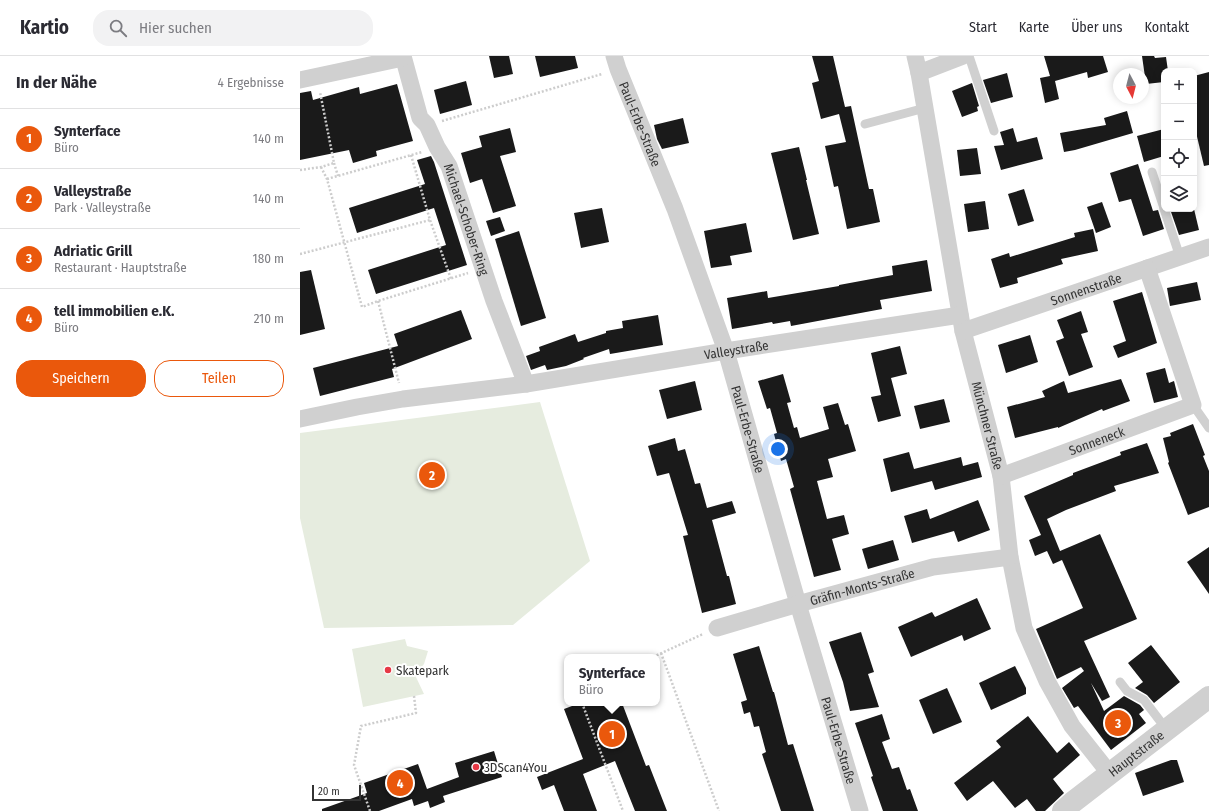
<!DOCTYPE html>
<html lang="de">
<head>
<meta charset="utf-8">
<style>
	:root { --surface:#fff; --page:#f2f2f3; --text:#2b2b33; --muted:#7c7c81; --line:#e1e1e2; --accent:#ea580c }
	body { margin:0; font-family:"Fira Sans Condensed",sans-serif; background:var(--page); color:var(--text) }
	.controls { position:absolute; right:12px; top:12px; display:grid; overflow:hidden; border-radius:8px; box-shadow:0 2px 10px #0003 }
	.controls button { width:36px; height:36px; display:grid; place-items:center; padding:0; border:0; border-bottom:1px solid var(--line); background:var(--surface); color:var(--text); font:20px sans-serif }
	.compass { position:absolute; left:813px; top:12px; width:36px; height:36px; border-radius:50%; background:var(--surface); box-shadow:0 2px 10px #0003; rotate:173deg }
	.scale { position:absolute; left:12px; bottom:10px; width:49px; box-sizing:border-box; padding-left:4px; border:2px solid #333; border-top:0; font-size:11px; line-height:14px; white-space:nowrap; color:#333; -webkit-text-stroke:3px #fff; paint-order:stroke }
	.you { position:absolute; left:478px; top:393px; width:14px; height:14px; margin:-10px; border:3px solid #fff; border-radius:50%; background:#1a73e8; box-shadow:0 0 0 6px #1a73e833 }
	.badge { display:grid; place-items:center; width:26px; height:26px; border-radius:50%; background:var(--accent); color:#fff; font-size:13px; font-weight:700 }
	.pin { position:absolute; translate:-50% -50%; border:2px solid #fff; box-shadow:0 1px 4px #0006 }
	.popup { position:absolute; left:264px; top:598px; width:96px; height:52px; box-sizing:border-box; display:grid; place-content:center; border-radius:8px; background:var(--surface); filter:drop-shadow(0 1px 3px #0005); font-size:13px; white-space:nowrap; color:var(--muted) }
	.popup b { font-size:15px; color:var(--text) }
	.popup::after { content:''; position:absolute; left:50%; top:100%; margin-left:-8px; border:8px solid transparent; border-top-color:var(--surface) }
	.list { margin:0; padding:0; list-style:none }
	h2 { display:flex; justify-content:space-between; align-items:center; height:52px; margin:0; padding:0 16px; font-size:17px }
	h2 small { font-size:13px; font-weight:400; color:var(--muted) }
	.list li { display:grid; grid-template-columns:26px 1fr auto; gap:12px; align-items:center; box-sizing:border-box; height:60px; padding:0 16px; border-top:1px solid var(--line) }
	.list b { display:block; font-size:15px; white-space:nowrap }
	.list p { margin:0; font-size:13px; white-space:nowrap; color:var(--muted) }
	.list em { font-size:13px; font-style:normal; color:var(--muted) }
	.actions { display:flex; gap:8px; padding:12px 16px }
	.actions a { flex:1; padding:9px 0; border:1px solid var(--accent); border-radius:16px; text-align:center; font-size:14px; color:var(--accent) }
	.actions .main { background:var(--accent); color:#fff }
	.icon { flex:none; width:22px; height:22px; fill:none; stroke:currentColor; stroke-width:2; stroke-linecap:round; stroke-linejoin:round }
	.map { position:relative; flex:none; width:909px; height:755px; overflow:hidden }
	header { display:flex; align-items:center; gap:24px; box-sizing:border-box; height:56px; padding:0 20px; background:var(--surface); border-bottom:1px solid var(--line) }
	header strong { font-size:19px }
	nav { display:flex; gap:22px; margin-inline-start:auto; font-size:14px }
	.search { width:280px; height:36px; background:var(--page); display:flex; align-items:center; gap:10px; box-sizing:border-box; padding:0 14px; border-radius:16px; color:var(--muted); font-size:15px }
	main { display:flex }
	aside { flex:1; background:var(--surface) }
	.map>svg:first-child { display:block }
	.green { fill:#e6ecdf }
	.building { fill:#1a1a1a }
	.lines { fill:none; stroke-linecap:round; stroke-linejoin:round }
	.path { stroke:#cdcdcd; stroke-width:2.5; stroke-dasharray:2 2; stroke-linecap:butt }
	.service { stroke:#d0d0d0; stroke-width:9 }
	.minor { stroke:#d0d0d0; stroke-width:17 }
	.tertiary { stroke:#d0d0d0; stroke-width:22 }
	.poi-dot { fill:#e63946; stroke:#fff; stroke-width:1.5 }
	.labels { text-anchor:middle; stroke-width:4; stroke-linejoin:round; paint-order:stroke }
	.street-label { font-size:13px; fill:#333; stroke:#fff }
	.poi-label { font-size:13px; fill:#333; stroke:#fff; text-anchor:start }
</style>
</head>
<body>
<header>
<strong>Kartio</strong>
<div class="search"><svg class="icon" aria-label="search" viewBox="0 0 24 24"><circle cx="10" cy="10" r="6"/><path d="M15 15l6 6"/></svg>Hier suchen</div>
<nav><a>Start</a><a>Karte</a><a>Über uns</a><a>Kontakt</a></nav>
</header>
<main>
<aside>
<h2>In der Nähe<small>4 Ergebnisse</small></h2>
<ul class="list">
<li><span class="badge">1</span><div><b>Synterface</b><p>Büro</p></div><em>140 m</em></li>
<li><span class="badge">2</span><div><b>Valleystraße</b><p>Park · Valleystraße</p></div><em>140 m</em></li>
<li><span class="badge">3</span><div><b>Adriatic Grill</b><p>Restaurant · Hauptstraße</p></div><em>180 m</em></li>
<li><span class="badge">4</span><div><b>tell immobilien e.K.</b><p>Büro</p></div><em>210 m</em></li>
</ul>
<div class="actions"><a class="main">Speichern</a><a>Teilen</a></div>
</aside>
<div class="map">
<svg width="909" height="755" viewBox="0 0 909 755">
	<rect width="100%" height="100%" fill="#fff"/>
	<!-- green -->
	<g class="green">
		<polygon points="240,346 290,505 213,569 24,572 0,462 0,377"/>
		<polygon points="105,583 107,590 128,595 124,608 115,619 124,638 63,651 52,593"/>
	</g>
	<!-- building -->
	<g class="building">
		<polygon points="189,0 209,0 213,18 194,22"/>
		<polygon points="235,0 275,0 278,12 240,21"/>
		<polygon points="512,0 533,0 545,51 551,50 569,133 573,133 580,166 547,173 538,130 534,131 525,90 546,86 539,58 521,63 512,27 519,25"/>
		<polygon points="744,0 803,0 808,16 788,22 787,16 755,25 759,43 745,47 740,22 750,20"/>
		<polygon points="842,0 854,0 855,2 866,1 868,15 864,15 864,26 846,28"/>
		<polygon points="909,16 909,109 904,110 894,68 894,20"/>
		<polygon points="707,17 713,41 691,47 683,24"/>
		<polygon points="166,25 172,49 140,58 134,34"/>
		<polygon points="672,27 679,50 677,51 678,55 662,61 652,35"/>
		<polygon points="97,28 113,85 76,95 77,100 53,107 49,94 0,104 0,37 11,35 13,44 59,31 60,38"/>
		<polygon points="827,55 833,77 775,94 764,96 760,77 806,69 804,62"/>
		<polygon points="383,62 389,87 362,93 357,83 354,69"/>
		<polygon points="210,72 216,96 200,100 216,150 193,157 182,123 170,127 161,97 182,91 179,80"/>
		<polygon points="713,72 717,86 737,81 743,103 701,114 694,90 704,89 700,76"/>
		<polygon points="864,73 864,100 844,106 837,80"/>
		<polygon points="499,91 507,124 506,124 519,178 493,184 471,97"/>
		<polygon points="677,92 681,118 660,120 657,94"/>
		<polygon points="131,100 134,106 167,209 76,238 68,214 146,189 134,152 57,177 49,152 125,128 117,104"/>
		<polygon points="838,108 853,155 858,154 864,173 843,180 831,143 819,146 810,117"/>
		<polygon points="724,133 734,165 718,170 708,138"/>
		<polygon points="685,145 689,173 668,176 664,148"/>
		<polygon points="802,146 811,171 796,177 787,151"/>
		<polygon points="302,152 309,186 281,192 274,157"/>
		<polygon points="870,153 894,153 899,174 879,179"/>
		<polygon points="200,161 205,175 191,180 186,165"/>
		<polygon points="446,167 452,196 430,200 432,209 411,212 404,175"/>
		<polygon points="793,173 798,195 761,203 763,208 717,222 718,227 700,232 691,203 709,197 710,201 775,181 774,177"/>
		<polygon points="219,175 246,262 221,270 195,183"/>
		<polygon points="627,204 632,235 580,244 582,253 491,270 490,265 473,268 472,266 432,273 427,242 467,235 468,242 539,230 539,229 593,219 592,210"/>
		<polygon points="11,214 25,273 0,279 0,216"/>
		<polygon points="897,226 901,244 870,250 867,232"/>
		<polygon points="842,236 857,287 818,302 813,290 826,285 813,245"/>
		<polygon points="161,254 172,283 92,313 94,321 20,340 13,312 98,290 94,278"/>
		<polygon points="781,255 788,276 781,278 793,311 769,320 756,285 764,282 757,264"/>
		<polygon points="358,259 363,289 310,298 309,293 283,302 284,303 266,310 247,314 245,309 231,314 226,300 240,295 239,291 275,278 278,286 306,277 306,275 323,272 322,265"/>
		<polygon points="730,279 738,306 706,317 698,289"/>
		<polygon points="600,290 607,318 591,322 601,360 578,366 571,341 581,339 571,297"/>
		<polygon points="865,312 869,327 874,325 878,341 854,347 846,317"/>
		<polygon points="483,318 491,346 487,347 494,372 497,371 500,382 529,373 523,351 538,347 545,369 548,368 556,395 528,403 533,421 517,425 527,463 544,459 549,478 532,483 541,514 514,521 490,433 494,431 486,403 481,405 474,378 477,377 470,352 467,353 458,325"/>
		<polygon points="821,323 830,345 803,355 802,353 758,372 758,371 715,382 707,351 745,341 742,335 764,325 768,337"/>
		<polygon points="395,325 402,354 367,363 359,334"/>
		<polygon points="644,343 650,366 620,373 614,350"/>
		<polygon points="893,368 905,399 903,400 909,415 909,451 888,459 868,407 869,406 863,382 871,380 870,377"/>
		<polygon points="375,382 378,395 385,393 395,428 400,427 407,452 432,445 436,457 412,464 427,520 429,520 436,548 402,557 383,480 388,479 369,417 357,420 348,390"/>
		<polygon points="847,387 859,417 814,430 816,435 766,454 747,463 760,495 800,478 837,563 784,585 810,641 802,645 791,627 804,655 824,640 840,649 844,654 839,658 846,667 811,694 778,650 774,652 762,632 784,615 781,611 757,623 736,573 783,552 762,504 753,508 747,495 735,500 729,484 741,479 724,440 773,419 773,417 821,399 820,396"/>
		<polygon points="609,396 614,413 661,401 663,410 678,406 682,421 635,434 632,425 591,436 583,403"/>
		<polygon points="678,444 690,474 658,486 654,475 612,487 604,460 627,453 630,463"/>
		<polygon points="593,484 599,504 568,513 562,493"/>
		<polygon points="909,491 909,538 887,506"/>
		<polygon points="677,542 691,573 664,585 662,579 611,601 598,571 632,556 635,561"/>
		<polygon points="561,576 574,616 568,618 579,651 550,655 543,626 529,586"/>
		<polygon points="851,589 880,626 854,647 847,639 835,632 843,626 828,607"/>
		<polygon points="459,590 473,636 474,636 488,689 493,688 514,755 481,755 462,698 466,696 459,670 454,671 450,656 444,658 441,646 447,644 433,598"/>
		<polygon points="715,610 726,632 726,638 691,654 679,627"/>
		<polygon points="647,632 662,666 633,678 619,644"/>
		<polygon points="280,647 322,647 346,710 349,709 367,755 335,755 315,705 283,718 297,755 264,755 254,729 242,734 237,721 283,703 264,653"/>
		<polygon points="582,658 590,683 582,686 592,713 599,711 607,734 610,733 618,755 583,755 571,721 573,720 555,667"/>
		<polygon points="728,660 757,697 769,686 780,699 753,723 764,737 745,755 736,755 727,743 715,752 693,725 667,745 654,727 701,691 696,685"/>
		<polygon points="194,695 202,721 143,740 145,746 130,752 128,745 114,750 112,743 79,755 22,755 22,753 67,737 64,727 118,708 127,733 159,721 155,707"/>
		<polygon points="871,704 877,704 884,726 843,740 835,717"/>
	</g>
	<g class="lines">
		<!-- path -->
		<g class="path">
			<polyline points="142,65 302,18"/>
			<polyline points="111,99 130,164 151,223"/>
			<polyline points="34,107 38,120"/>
			<polyline points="21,111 27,123 62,251 78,245 168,217"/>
			<polyline points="0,114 21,111 34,107 20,36"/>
			<polyline points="27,123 122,96"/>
			<polyline points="0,198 130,164"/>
			<polyline points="78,245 99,327"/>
			<polyline points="361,597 419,755"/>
			<polyline points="353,601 403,578"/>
			<polyline points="282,647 323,755"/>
			<polyline points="70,755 54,709 61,670 116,657 114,640"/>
		</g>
		<!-- service -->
		<g class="service">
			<polyline points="669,0 694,75"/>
			<polyline points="565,68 625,52"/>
			<polyline points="852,116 864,152"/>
			<polyline points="864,153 880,201"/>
			<polyline points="893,349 909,372"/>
			<polyline points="820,626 827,635 844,644 867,674"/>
		</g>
		<!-- minor -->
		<g class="minor">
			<path id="s1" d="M103 0 120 62 127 69 137 91 149 110 194 245 226 328"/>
			<path id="s2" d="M314 0 318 13 375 153 426 295 498 548 560 755"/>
			<path id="s3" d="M615 0 619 17 663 275 701 420 710 501 724 572 747 625 772 670 810 718"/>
			<polyline points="619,17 663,0"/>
			<polyline points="0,24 103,2"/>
			<path id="s4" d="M663 275 909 191"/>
			<path id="s5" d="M0 363 57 351 103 343 226 328 426 295 660 259"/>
			<path id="s6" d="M701 420 893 349 847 212"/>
			<path id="s7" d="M417 572 498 548 633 511 710 501"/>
		</g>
		<!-- tertiary -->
		<path class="tertiary" id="s8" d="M763 755 773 746 909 641"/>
	</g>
	<!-- markers -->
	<g class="poi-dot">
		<circle cx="88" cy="614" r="4"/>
		<circle cx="176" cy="711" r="4"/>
	</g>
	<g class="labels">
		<!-- street labels -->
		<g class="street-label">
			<text dy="5" stroke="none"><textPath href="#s2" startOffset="73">Paul-Erbe-Straße</textPath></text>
			<text dy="5" stroke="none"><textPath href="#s1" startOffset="177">Michael-Schober-Ring</textPath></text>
			<text dy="5" stroke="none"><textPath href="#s4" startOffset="130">Sonnenstraße</textPath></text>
			<text dy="5" stroke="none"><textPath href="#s5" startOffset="442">Valleystraße</textPath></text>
			<text dy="5" stroke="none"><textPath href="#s3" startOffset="377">Münchner Straße</textPath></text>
			<text dy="5" stroke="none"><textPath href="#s2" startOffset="397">Paul-Erbe-Straße</textPath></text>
			<text dy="5" stroke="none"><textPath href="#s6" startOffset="102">Sonneneck</textPath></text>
			<text dy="5" stroke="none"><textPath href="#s7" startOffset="151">Gräfin-Monts-Straße</textPath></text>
			<text dy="5" stroke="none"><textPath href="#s2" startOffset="721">Paul-Erbe-Straße</textPath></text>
			<text dy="5" stroke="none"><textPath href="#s8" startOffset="93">Hauptstraße</textPath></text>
		</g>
		<!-- poi labels -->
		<g class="poi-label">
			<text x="96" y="619">Skatepark</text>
			<text x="184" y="716">3DScan4You</text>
		</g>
	</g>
</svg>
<div class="controls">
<button>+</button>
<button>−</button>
<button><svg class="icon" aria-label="locate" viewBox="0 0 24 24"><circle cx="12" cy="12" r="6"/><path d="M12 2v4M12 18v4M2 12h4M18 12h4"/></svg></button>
<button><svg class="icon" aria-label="layers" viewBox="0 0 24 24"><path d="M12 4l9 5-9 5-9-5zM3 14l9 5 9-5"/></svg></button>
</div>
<svg class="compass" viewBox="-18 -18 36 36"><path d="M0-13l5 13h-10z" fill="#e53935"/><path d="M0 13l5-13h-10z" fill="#7c7c81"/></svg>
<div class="scale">20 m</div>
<div class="you"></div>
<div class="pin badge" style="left:312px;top:678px">1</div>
<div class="popup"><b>Synterface</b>Büro</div>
<div class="pin badge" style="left:132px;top:419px">2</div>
<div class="pin badge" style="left:818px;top:667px">3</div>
<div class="pin badge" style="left:100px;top:727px">4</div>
</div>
</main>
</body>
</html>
